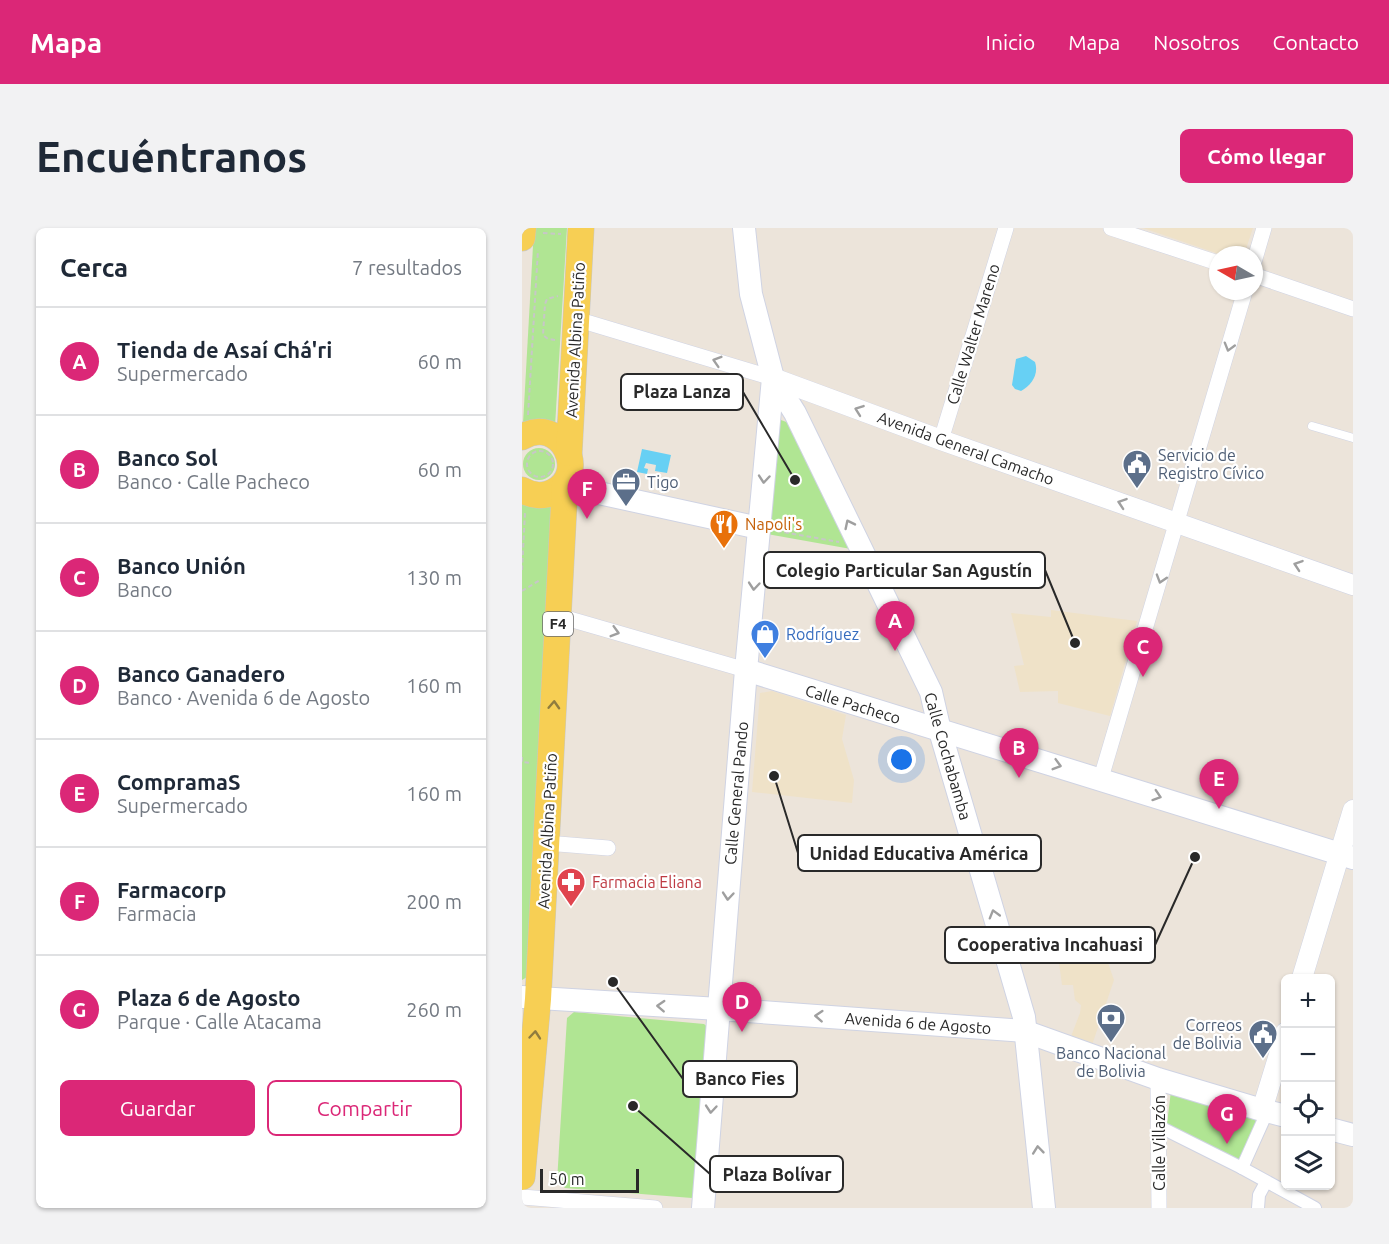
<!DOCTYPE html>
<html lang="es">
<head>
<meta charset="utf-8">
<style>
	:root { --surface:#fff; --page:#f2f2f3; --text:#1f2937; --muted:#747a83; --line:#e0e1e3; --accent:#db2777 }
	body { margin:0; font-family:Ubuntu,sans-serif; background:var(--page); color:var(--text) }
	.controls { position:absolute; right:18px; bottom:18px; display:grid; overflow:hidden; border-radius:9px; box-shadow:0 2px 4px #0004 }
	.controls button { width:54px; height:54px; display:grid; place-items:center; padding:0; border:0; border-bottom:2px solid var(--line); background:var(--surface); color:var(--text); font:30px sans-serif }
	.compass { position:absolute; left:687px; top:18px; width:54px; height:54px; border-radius:50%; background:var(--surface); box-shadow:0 2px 4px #0004; rotate:279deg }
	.scale { position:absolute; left:18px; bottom:15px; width:99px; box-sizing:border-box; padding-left:6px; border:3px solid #292929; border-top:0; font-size:16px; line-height:21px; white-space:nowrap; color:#292929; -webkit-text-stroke:4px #fff; paint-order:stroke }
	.you { position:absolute; left:380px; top:532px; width:21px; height:21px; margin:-15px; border:4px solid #fff; border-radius:50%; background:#1a73e8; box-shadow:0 0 0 9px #1a73e833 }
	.badge { display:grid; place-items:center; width:39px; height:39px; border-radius:50%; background:var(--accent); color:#fff; font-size:20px; font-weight:700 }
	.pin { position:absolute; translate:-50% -50px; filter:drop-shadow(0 2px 3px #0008) }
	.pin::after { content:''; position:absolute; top:32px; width:21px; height:18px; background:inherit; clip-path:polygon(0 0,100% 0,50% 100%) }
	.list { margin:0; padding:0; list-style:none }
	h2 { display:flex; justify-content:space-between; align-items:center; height:78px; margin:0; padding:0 24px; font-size:26px }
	h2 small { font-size:20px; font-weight:400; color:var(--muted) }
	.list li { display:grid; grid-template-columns:39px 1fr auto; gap:18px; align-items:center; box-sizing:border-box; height:108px; padding:0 24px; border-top:2px solid var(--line) }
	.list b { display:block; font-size:22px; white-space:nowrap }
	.list p { margin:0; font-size:20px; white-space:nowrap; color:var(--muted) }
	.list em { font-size:20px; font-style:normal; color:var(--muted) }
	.actions { display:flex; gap:12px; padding:18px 24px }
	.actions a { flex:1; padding:14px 0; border:2px solid var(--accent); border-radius:9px; text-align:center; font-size:21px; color:var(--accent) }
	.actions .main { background:var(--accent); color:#fff }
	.icon { flex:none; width:33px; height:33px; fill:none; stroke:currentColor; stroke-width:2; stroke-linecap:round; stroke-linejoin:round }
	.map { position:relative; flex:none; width:831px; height:980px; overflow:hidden; border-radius:9px }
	header { display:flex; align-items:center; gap:36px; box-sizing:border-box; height:84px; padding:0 30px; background:var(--accent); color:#fff }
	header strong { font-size:28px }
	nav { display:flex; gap:33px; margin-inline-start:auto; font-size:21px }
	.intro { display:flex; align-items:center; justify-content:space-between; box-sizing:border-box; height:144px; padding:0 36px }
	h1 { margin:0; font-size:42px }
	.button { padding:15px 27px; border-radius:9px; background:var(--accent); color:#fff; font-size:21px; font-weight:700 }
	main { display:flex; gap:36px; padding:0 36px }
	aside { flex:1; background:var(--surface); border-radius:9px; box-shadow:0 2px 4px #0004 }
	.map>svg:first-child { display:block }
	.education { fill:#efe2c8 }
	.green { fill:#b0e593 }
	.water { fill:#67d0f4 }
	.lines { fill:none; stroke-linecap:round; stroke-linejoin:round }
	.service-casing { stroke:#cfd3e3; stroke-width:9 }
	.pedestrian-casing { stroke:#cfd3e3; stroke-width:14 }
	.minor-casing { stroke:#cfd3e3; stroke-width:16 }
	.tertiary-casing { stroke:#cfd3e3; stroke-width:21 }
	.secondary-casing { stroke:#cfd3e3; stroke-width:24 }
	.primary-casing { stroke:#c7c7c7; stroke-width:27 }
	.path { stroke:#c7c7c7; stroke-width:2; stroke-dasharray:4.5 3; stroke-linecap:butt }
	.service { stroke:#fff; stroke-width:8 }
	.pedestrian { stroke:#fff; stroke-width:12 }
	.minor { stroke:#fff; stroke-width:15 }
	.tertiary { stroke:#fff; stroke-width:20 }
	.secondary { stroke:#fff; stroke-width:22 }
	.primary { stroke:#f7cf54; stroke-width:26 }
	.oneway { stroke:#9f9f9f }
	.oneway2 { stroke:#907c3e }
	.labels { text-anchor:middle; stroke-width:4.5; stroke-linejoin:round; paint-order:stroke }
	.shield { fill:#fff; stroke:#696969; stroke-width:1.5 }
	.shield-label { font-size:15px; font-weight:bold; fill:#292929 }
	.street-label { font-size:16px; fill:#292929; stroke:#fff }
	.service-label { font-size:16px; fill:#4e5e75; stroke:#fff; text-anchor:start }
	.food-label { font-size:16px; fill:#c56008; stroke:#fff; text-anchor:start }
	.shop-label { font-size:16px; fill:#366cbe; stroke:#fff; text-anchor:start }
	.health-label { font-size:16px; fill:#be3a42; stroke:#fff; text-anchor:start }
	.leader { fill:none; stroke:#292929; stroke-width:2 }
	.callout-dot { fill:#292929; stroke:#fff; stroke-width:2 }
	.callout { fill:#fff; stroke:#292929; stroke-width:2 }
	.callout-label { font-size:18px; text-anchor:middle; font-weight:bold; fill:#292929 }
</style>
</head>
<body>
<header>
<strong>Mapa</strong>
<nav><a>Inicio</a><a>Mapa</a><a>Nosotros</a><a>Contacto</a></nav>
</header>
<div class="intro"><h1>Encuéntranos</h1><a class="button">Cómo llegar</a></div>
<main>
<aside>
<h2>Cerca<small>7 resultados</small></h2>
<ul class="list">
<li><span class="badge">A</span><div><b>Tienda de Asaí Chá'ri</b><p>Supermercado</p></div><em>60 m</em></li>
<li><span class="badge">B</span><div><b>Banco Sol</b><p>Banco · Calle Pacheco</p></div><em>60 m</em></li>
<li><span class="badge">C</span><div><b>Banco Unión</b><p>Banco</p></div><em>130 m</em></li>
<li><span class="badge">D</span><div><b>Banco Ganadero</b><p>Banco · Avenida 6 de Agosto</p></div><em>160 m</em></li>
<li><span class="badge">E</span><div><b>CompramaS</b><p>Supermercado</p></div><em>160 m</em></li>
<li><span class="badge">F</span><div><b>Farmacorp</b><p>Farmacia</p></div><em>200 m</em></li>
<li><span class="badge">G</span><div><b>Plaza 6 de Agosto</b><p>Parque · Calle Atacama</p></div><em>260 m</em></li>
</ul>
<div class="actions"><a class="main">Guardar</a><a>Compartir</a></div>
</aside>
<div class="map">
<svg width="831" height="980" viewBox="0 0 831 980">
	<rect width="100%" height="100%" fill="#ece4da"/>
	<!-- education -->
	<g class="education">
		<polygon points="621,0 731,0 722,27 700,27"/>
		<polygon points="529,382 615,393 588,488 536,475 536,463 498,464 492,438 502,437 489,385 529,389"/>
		<polygon points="250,463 324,487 320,511 332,552 330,575 230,564 238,465"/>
		<polygon points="574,701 592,752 570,817 548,811 558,785 559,777 553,772 551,757 540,757 534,712"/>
	</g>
	<!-- green -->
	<g class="green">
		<polygon points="12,0 45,0 33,198 1,196"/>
		<polygon points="259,192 267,195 329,321 245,306 254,199"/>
		<circle cx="17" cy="236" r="16"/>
		<polygon points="0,273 31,275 5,749 0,752"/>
		<polygon points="52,784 182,796 189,802 176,964 170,970 43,960 35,953 45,790"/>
		<polygon points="649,863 740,890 719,935 645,896"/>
	</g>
	<!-- water -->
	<g class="water">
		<path d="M504 128 513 134C517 146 510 157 499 163L493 161 490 157 494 131Z"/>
		<polygon points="120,221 149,227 145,245 133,243 134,237 124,235 122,240 126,241 125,246 115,244"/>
	</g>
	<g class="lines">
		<!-- service casing -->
		<g class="service-casing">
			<polyline id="service" points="790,198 831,210"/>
		</g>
		<!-- pedestrian casing -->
		<g class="pedestrian-casing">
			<g id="pedestrian">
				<polyline points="638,899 720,940 793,980"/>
				<polyline points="720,940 746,882"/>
				<polyline points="736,980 737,967 744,954"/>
			</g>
		</g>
		<!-- minor casing -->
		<g class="minor-casing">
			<g id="minor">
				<polyline points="589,0 696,35"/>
				<polyline points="732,34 742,0"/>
				<polyline points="732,47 831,81"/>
				<polyline points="54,91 251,150"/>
				<polyline points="419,212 484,0"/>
				<polyline points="37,388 224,442"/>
				<polyline points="579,550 723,63"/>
				<polyline points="24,615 86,620"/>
				<polyline points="636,851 637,980"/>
				<polyline points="0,969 133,980"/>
			</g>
		</g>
		<!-- tertiary casing -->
		<g class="tertiary-casing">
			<g id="tertiary">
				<polyline points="251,150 419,212 831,357"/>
				<polyline points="780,750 831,582"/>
				<polyline points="740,882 764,804"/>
			</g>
		</g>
		<!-- secondary casing -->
		<g class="secondary-casing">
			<g id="secondary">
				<polyline points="222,0 229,66 251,150 273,185 409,464 418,503 502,789 522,980"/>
				<polyline points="45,251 63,262 237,300"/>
				<path d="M224 442C426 506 629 566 831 630"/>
				<polyline points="0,769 197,781 502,803 636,851 740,882 764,888"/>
				<polyline points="808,901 831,907"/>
				<polyline points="181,980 224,442 251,150"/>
			</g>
		</g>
		<!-- primary casing -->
		<g class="primary-casing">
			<g id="primary">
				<polyline points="0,10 1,0"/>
				<path d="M0 209C38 186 69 245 31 264 21 269 10 268 0 262"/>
				<polyline points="47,225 59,0"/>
				<polyline points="0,949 16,771 43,256"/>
			</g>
		</g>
		<!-- path -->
		<g class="path">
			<polyline points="21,5 39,6"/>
			<polyline points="33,112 26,111 21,107 23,76 25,71 36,68"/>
			<polyline points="6,187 16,22"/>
			<circle cx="18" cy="236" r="13"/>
			<polyline points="255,303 317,314"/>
			<polyline points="0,342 3,285"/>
			<polyline points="0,363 18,352"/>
			<polyline points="0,529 0,534 10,535"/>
		</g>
		<!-- service -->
		<use href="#service" class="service"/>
		<!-- pedestrian -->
		<use href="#pedestrian" class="pedestrian"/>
		<!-- minor -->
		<use href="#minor" class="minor"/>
		<!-- tertiary -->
		<use href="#tertiary" class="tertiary"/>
		<!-- secondary -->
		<use href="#secondary" class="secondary"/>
		<!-- primary -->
		<use href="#primary" class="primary"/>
	</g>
	<!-- one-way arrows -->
	<defs><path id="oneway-chevron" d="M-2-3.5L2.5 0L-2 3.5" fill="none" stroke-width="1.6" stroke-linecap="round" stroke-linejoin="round" transform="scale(1.5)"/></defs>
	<g class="oneway">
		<use href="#oneway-chevron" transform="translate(707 119) rotate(106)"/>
		<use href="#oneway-chevron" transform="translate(195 133) rotate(-163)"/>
		<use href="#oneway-chevron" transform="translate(337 182) rotate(-160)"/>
		<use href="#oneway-chevron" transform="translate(242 251) rotate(95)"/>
		<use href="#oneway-chevron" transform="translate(600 275) rotate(-161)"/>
		<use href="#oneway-chevron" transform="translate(327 296) rotate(-116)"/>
		<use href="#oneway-chevron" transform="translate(776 337) rotate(-161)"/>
		<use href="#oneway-chevron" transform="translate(639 351) rotate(107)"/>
		<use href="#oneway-chevron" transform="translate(232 358) rotate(95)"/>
		<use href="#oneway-chevron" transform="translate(93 404) rotate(16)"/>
		<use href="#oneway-chevron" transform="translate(535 537) rotate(16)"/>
		<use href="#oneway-chevron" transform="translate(635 568) rotate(18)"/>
		<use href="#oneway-chevron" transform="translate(206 668) rotate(95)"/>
		<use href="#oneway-chevron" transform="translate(472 686) rotate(-106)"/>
		<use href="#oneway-chevron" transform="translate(139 778) rotate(-177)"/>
		<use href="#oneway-chevron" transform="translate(297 788) rotate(-176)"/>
		<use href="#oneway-chevron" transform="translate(189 881) rotate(95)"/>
		<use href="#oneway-chevron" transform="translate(516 922) rotate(-96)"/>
	</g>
	<g class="oneway2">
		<use href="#oneway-chevron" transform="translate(32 477) rotate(-87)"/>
		<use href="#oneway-chevron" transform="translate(13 807) rotate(-85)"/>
	</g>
	<!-- icons -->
	<defs>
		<g id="civic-pin" transform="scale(1.5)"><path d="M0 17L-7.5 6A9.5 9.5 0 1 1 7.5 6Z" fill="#5c6f8a" stroke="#fff"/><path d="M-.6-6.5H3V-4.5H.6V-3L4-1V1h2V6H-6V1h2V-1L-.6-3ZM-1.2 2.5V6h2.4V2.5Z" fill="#fff"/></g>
		<g id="office-pin" transform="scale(1.5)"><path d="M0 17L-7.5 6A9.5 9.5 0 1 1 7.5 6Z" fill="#5c6f8a" stroke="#fff"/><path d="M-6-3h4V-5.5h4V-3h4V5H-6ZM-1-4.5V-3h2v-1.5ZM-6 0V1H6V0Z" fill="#fff"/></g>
		<g id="restaurant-pin" transform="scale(1.5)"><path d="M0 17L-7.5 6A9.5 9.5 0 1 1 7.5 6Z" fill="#e8710a" stroke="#fff"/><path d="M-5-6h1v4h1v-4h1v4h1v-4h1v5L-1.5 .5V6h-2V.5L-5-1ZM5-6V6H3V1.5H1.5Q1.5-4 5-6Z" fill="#fff"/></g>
		<g id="shop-pin" transform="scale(1.5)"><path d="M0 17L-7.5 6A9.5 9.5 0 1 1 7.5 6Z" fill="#3f7fe0" stroke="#fff"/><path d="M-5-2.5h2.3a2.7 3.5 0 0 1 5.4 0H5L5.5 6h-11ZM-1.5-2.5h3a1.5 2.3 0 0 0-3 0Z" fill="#fff"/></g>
		<g id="pharmacy-pin" transform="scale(1.5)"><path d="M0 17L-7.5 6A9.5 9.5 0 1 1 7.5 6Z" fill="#e0444e" stroke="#fff"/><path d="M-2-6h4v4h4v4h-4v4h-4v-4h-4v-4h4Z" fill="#fff"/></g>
		<g id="bank-pin" transform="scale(1.5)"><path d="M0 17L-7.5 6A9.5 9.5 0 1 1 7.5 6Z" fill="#5c6f8a" stroke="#fff"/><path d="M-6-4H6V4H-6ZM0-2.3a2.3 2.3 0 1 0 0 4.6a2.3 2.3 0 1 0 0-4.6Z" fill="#fff"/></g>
	</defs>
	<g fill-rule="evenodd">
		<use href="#civic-pin" x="615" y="236"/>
		<use href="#office-pin" x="104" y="254"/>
		<use href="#restaurant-pin" x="202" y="296"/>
		<use href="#shop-pin" x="243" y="406"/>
		<use href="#pharmacy-pin" x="49" y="654"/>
		<use href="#bank-pin" x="589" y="790"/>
		<use href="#civic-pin" x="741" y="806"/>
	</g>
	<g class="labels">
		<!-- shield labels -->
		<rect class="shield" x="21" y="384" width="30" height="24" rx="4.5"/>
		<g class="shield-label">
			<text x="36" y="401">F4</text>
		</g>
		<!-- street labels -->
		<g class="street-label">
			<text transform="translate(451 106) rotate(-73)" y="6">Calle Walter Mareno</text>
			<text transform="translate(53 112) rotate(-87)" y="6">Avenida Albina Patiño</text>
			<text transform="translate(444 220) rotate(20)" y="6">Avenida General Camacho</text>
			<text transform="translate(331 476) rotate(17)" y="6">Calle Pacheco</text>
			<text transform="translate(426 528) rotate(74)" y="6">Calle Cochabamba</text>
			<text transform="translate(214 565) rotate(-85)" y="6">Calle General Pando</text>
			<text transform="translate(25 603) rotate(-87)" y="6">Avenida Albina Patiño</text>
			<text transform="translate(396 795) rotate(4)" y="6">Avenida 6 de Agosto</text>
			<text transform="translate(637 915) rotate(-90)" y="6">Calle Villazón</text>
		</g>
		<!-- service labels -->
		<g class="service-label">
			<text x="636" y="233">Servicio de<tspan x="636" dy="18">Registro Cívico</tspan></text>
			<text x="125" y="260">Tigo</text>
			<text x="720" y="803" text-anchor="end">Correos<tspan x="720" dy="18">de Bolivia</tspan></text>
			<text x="589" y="831" text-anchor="middle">Banco Nacional<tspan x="589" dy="18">de Bolivia</tspan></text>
		</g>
		<!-- food labels -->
		<g class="food-label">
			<text x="223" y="302">Napoli's</text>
		</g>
		<!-- shop labels -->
		<g class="shop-label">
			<text x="264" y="412">Rodríguez</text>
		</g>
		<!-- health labels -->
		<g class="health-label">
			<text x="70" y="660">Farmacia Eliana</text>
		</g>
	</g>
	<!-- callouts -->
	<path class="leader" d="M273 252L221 164M553 415L523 342M252 548L276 625M673 629L633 717M91 754L161 851M111 878L188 946"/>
	<g class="callout-dot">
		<circle cx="273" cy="252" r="6"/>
		<circle cx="553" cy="415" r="6"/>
		<circle cx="252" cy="548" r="6"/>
		<circle cx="673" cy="629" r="6"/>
		<circle cx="91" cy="754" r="6"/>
		<circle cx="111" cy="878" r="6"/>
	</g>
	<g class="callout">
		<rect x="99" y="146" width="122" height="36" rx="6"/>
		<rect x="242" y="324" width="281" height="36" rx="6"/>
		<rect x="276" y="607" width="243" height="36" rx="6"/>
		<rect x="423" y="699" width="210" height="36" rx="6"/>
		<rect x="161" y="833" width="114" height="36" rx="6"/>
		<rect x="188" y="928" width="133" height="36" rx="6"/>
	</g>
	<g class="callout-label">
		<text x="160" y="170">Plaza Lanza</text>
		<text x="382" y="349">Colegio Particular San Agustín</text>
		<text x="397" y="632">Unidad Educativa América</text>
		<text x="528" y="723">Cooperativa Incahuasi</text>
		<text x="218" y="857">Banco Fies</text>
		<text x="255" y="953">Plaza Bolívar</text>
	</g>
</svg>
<div class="controls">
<button>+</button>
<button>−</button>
<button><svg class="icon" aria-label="locate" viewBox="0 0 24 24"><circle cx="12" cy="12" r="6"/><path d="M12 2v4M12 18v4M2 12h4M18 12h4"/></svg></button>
<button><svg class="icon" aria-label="layers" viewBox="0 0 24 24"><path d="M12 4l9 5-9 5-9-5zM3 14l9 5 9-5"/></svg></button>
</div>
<svg class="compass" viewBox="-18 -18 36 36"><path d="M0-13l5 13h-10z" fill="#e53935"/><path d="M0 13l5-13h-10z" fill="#747a83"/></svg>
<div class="scale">50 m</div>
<div class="you"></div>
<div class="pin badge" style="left:373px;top:423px">A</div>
<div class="pin badge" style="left:497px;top:550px">B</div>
<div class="pin badge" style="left:621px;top:449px">C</div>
<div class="pin badge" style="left:220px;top:804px">D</div>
<div class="pin badge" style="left:697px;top:581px">E</div>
<div class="pin badge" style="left:65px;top:291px">F</div>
<div class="pin badge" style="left:705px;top:916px">G</div>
</div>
</main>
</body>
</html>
